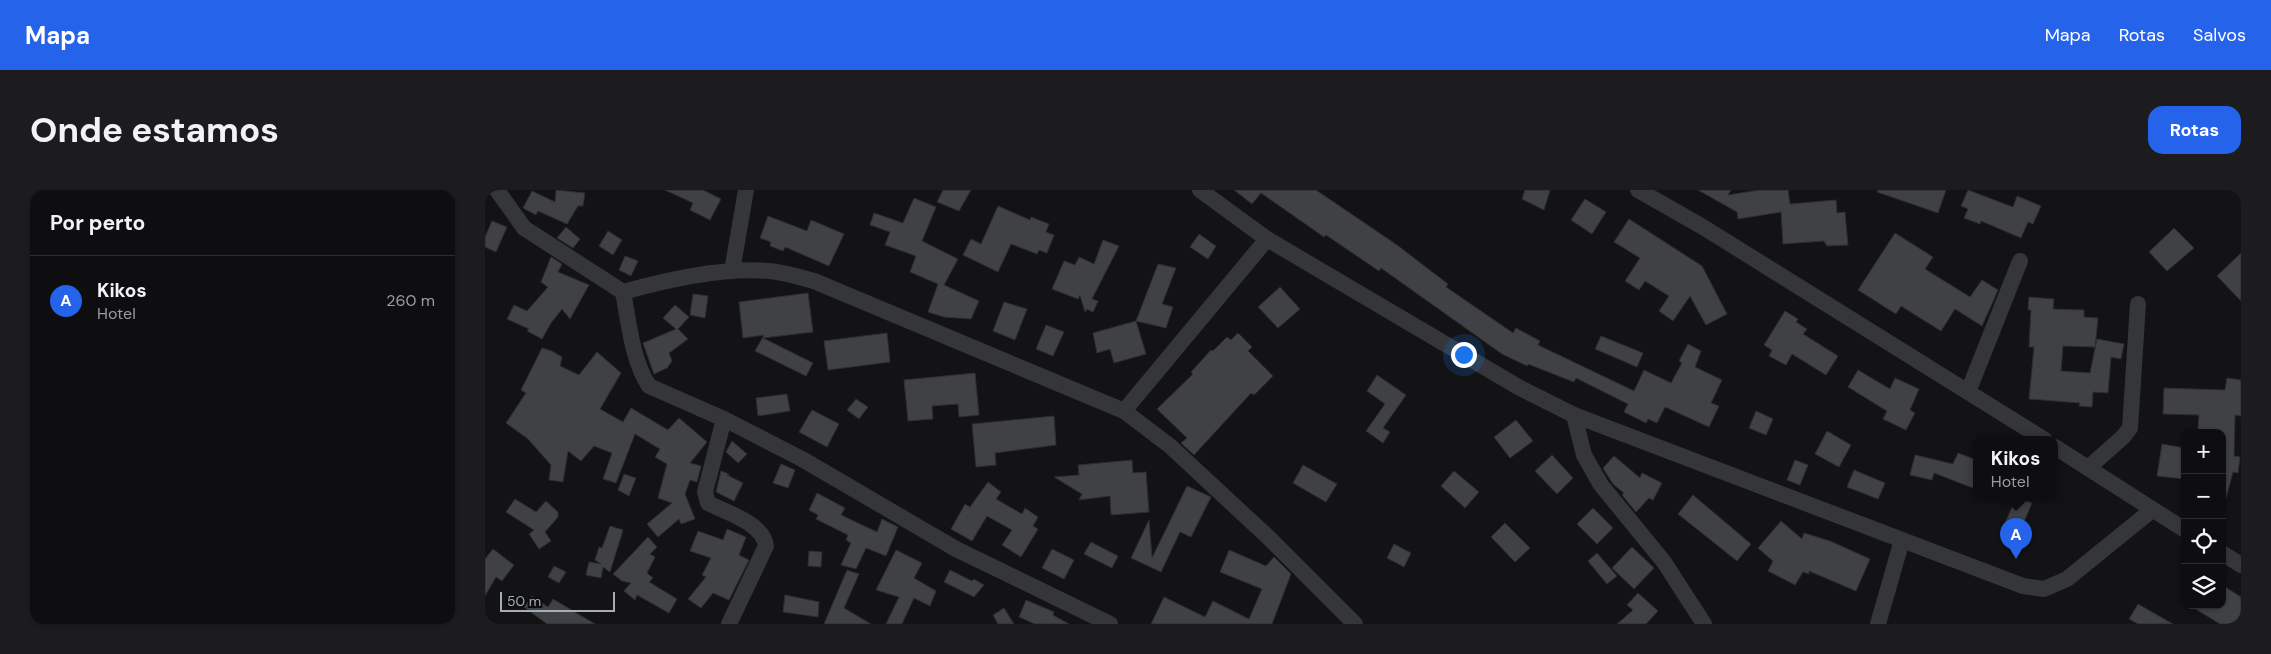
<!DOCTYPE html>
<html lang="pt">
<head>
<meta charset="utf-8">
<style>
	:root { --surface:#0e0e10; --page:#1c1c1e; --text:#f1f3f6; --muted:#9b9c9f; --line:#2e2e30; --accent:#2563eb }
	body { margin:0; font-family:"DM Sans",sans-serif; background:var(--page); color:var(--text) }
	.controls { position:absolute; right:15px; bottom:15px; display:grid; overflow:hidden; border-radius:10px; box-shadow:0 1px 4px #0004 }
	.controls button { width:45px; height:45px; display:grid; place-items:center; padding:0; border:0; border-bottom:1px solid var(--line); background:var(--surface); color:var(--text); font:25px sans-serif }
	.scale { position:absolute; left:15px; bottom:12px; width:115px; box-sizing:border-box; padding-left:5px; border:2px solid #a4adb5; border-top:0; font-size:14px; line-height:18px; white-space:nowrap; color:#a4adb5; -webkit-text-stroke:4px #0e0e10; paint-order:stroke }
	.you { position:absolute; left:978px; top:164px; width:18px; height:18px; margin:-12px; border:4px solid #fff; border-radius:50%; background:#1a73e8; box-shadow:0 0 0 8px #1a73e833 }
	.badge { display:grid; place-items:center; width:32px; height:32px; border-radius:50%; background:var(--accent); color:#fff; font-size:16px; font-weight:700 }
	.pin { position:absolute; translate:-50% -41px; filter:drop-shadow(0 1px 2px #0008) }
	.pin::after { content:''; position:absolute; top:26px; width:18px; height:15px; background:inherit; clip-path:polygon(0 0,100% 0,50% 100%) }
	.popup { position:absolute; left:1488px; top:246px; width:85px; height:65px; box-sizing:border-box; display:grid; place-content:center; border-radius:10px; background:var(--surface); filter:drop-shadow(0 1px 4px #0005); font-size:16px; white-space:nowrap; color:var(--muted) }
	.popup b { font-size:19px; color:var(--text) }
	.popup::after { content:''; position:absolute; left:50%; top:100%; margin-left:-10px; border:10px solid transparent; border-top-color:var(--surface) }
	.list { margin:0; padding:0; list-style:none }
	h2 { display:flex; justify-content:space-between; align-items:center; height:65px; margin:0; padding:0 20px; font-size:21px }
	h2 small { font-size:16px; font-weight:400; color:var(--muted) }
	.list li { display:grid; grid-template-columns:32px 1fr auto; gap:15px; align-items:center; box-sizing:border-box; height:90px; padding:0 20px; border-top:1px solid var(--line) }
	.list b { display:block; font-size:19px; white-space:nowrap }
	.list p { margin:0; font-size:16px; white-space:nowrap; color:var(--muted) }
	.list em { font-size:16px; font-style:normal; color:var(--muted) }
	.icon { flex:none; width:28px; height:28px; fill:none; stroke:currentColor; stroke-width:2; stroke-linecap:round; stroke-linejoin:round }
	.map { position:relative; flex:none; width:1756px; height:434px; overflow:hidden; border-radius:15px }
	header { display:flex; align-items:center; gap:30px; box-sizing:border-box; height:70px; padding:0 25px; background:var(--accent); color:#fff }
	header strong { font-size:24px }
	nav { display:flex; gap:28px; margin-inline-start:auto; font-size:18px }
	.intro { display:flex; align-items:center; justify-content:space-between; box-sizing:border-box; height:120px; padding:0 30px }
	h1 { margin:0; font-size:35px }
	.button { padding:12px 22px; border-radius:15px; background:var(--accent); color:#fff; font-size:18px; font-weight:700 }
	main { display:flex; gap:30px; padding:0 30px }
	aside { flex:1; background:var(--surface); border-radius:15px; box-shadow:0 1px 4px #0004 }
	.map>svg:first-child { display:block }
	.building { fill:#3f4145; stroke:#2d2e31 }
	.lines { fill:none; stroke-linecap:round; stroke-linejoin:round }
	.minor { stroke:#34363a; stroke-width:16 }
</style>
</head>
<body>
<header>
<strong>Mapa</strong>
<nav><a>Mapa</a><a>Rotas</a><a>Salvos</a></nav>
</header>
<div class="intro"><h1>Onde estamos</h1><a class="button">Rotas</a></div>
<main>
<aside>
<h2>Por perto<small></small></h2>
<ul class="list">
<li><span class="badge">A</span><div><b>Kikos</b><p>Hotel</p></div><em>260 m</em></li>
</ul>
</aside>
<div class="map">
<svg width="1756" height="434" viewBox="0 0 1756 434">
	<rect width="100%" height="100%" fill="#131315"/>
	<!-- building -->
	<g class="building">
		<polygon points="71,0 100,3 98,16 93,16 82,34 53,21 51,25 38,18 47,1 70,12"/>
		<polygon points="180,0 218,0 236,9 225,30 205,20 208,13"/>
		<polygon points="458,0 486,0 474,21 452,12"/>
		<polygon points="749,0 831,0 912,55 963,94 961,97 1028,143 1031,138 1055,151 1053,155 1149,201 1159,180 1186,193 1197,173 1194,171 1203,154 1216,161 1210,177 1237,190 1226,213 1234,216 1224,237 1180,217 1172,233 1163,229 1161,233 1139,222 1143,214 1091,188 1089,192 1043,174 1042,176 1017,164 896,78 894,81 841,45 839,47 776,3 767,14"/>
		<polygon points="1040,0 1065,0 1059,20 1037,9"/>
		<polygon points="1213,0 1246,0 1243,5 1274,0 1303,0 1305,14 1351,10 1352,23 1360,22 1363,55 1342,56 1339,51 1298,54 1296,22 1253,29 1252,22"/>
		<polygon points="1393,0 1461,0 1453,23 1392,2"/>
		<polygon points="1483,0 1528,17 1532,6 1556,16 1548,34 1543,32 1536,48 1496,31 1495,34 1479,28 1483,19 1476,16"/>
		<polygon points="429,8 451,17 437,51 473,69 459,95 494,111 486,129 459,127 443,122 453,94 425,82 431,66 400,55 405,42 385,35 389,23 418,33"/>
		<polygon points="1100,9 1121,22 1107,44 1086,30"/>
		<polygon points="513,16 545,30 546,27 564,34 561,42 569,45 562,63 554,60 552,64 526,54 513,82 478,65 486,49 496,54"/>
		<polygon points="283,26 322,41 326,30 359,44 344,76 300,57 298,61 285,56 286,52 275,48"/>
		<polygon points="1144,29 1217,76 1242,124 1221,135 1205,106 1188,131 1174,121 1184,106 1160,91 1154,100 1140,91 1155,68 1129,52"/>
		<polygon points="7,31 22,37 11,62 0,57 0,47"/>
		<polygon points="81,37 95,49 88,58 72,48"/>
		<polygon points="1689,38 1709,58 1682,81 1664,62"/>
		<polygon points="123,41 137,50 128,65 114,56"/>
		<polygon points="1410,43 1448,67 1440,79 1485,107 1497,90 1513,100 1497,136 1470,119 1456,141 1416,116 1411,124 1373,100"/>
		<polygon points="714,44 731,56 723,69 705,57"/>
		<polygon points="618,50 634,56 607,109 613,111 608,122 602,119 600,122 595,105 593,109 567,99 579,71 590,75 594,67 609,74"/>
		<polygon points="1756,63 1756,111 1732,86"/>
		<polygon points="140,66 153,71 146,86 134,80"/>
		<polygon points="66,67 77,74 73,82 104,95 85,129 77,119 66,133 57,149 42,141 44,139 22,129 29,115 42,121 63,97 56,92"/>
		<polygon points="673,74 691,78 677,114 688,117 681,138 651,131"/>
		<polygon points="795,97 815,119 793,138 773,117"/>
		<polygon points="323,103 328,142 278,148 328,173 321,186 270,161 279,145 258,148 254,112"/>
		<polygon points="208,104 223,106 220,128 205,125"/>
		<polygon points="1544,107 1569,109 1568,119 1599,120 1599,127 1613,128 1610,157 1578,156 1576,181 1605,183 1612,149 1639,154 1636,169 1626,167 1623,203 1608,202 1607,217 1594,216 1595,213 1544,209 1549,157 1544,157 1546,120 1543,120"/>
		<polygon points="519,112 542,119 530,150 508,141"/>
		<polygon points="190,115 204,127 193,139 203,149 184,163 187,171 182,178 169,184 158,153 191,139 178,128"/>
		<polygon points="1300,121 1313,129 1311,132 1322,139 1318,144 1353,166 1341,185 1307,164 1301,175 1284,166 1287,160 1279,155"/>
		<polygon points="651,131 661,164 629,173 625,159 612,163 608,143"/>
		<polygon points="561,135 579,142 568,166 551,159"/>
		<polygon points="402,143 405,172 343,180 339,151"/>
		<polygon points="753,143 767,157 763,161 788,186 769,205 766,203 709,265 696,253 702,248 672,219 708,184 706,182 726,160 728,161 742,147 746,150"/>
		<polygon points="1116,146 1158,163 1152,177 1110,159"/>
		<polygon points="57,158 67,161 77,167 75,176 94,185 112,162 136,183 115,219 138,232 146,218 183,240 194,228 222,252 205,273 216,276 212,292 205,290 200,304 210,329 196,334 194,329 173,347 162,334 187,313 173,308 182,274 170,267 175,259 150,244 131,293 118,289 127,263 109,256 96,271 83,261 78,292 64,290 66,275 43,249 21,233 41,203 36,200"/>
		<polygon points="1373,180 1405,199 1410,188 1434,199 1425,220 1430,223 1421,240 1398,229 1402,221 1363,197"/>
		<polygon points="490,183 494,225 474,227 473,214 447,216 448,229 423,231 419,190"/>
		<polygon points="892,185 921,205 898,238 905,242 898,253 881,241 900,214 882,201"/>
		<polygon points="1742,188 1756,190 1756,226 1750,225 1749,266 1755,267 1753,283 1748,282 1741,308 1737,308 1737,243 1713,239 1714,225 1678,224 1679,198 1740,200"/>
		<polygon points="302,204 305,221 273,226 271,208"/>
		<polygon points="371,209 383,217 374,229 362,220"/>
		<polygon points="327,220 354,234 342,257 314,242"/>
		<polygon points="1271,221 1288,229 1281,245 1264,238"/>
		<polygon points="569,226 571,255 510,263 511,275 491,277 487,234"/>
		<polygon points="1031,230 1048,251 1025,268 1009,247"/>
		<polygon points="1342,241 1366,255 1354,277 1330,264"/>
		<polygon points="247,251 262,264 253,273 241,262"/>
		<polygon points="1677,254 1700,258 1700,289 1672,286"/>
		<polygon points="1473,263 1492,270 1492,286 1488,298 1449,283 1447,290 1425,285 1430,265 1468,274"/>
		<polygon points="1067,265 1088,288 1072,304 1050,281"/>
		<polygon points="1129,266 1155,288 1157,283 1177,293 1168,310 1164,308 1151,322 1137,305 1139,303 1128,294 1118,278"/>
		<polygon points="647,270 648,283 661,282 664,322 626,325 625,306 594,310 597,304 569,287 594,285 593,275"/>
		<polygon points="1310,270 1323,275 1315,295 1302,290"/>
		<polygon points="296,274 310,280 303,298 288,293"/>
		<polygon points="818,275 852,294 841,312 808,293"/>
		<polygon points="1369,280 1400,293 1393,309 1362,297"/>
		<polygon points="236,281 244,284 242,285 258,293 249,311 231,302"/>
		<polygon points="969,281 994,302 980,318 956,296"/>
		<polygon points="139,284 151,288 144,306 133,300"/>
		<polygon points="503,292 516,302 511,309 537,324 540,318 553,327 548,336 553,339 536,367 517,355 527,340 502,326 487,351 466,339 480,314 485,317"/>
		<polygon points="702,296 726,307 706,347 695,342 676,382 646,368 664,330 667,368"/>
		<polygon points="332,303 360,318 356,325 392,342 397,329 413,337 401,366 381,358 371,379 356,375 366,353 361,350 363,345 331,329 333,325 324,320"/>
		<polygon points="1208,305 1266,354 1252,371 1193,324"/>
		<polygon points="1531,308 1547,313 1535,341 1519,335"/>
		<polygon points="30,309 51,322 61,311 73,322 73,327 60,342 66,351 54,359 44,344 49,340 21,322"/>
		<polygon points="1108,318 1128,338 1112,354 1092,334"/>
		<polygon points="1296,331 1317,349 1319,343 1345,351 1385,369 1371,401 1324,381 1324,384 1318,382 1310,395 1283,381 1288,371 1273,358"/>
		<polygon points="1020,333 1045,358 1030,372 1006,347"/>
		<polygon points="125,336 138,340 125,382 118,377 116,388 101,385 104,372 116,374 110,370 114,357 117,358"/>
		<polygon points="242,339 261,347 254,365 264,370 244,410 228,403 216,418 203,409 221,387 217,385 226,368 205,361 213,341 238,350"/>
		<polygon points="163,347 172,357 165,364 170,367 162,383 168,388 164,392 192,409 184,423 152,405 150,410 139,401 146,393 137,391 128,384"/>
		<polygon points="606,352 633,366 627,378 599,364"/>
		<polygon points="909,354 926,363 919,377 902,368"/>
		<polygon points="1147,357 1169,378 1149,399 1127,378"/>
		<polygon points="8,359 29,375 17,391 11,387 0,406 0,369"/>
		<polygon points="567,359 589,370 579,389 557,378"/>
		<polygon points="411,360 437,373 429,388 451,401 445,416 429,408 417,434 401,434 414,407 391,400"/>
		<polygon points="744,360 781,376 789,367 806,384 787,434 666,434 679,407 720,427 728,411 764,429 777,399 735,382"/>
		<polygon points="324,361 337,362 336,377 323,376"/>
		<polygon points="1112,363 1132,386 1122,394 1103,371"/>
		<polygon points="69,376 81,382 74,393 63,387"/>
		<polygon points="362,380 374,384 359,418 386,434 339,434"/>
		<polygon points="465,380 487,391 489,389 499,395 489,407 459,392"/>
		<polygon points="1737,395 1756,407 1756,426 1751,434 1735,434 1704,415 1737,415"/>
		<polygon points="1153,403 1173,421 1161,434 1132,434 1148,420 1142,415"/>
		<polygon points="300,405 334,412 333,427 298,422"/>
		<polygon points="47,406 63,417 68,409 110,434 62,434 39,417"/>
		<polygon points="541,410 569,422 568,425 584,434 550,434 534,427"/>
		<polygon points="1653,414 1688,434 1653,434 1644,429"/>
		<polygon points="519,418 529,434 513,434 508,425"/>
	</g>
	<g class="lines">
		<!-- minor -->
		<g class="minor">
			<path d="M12 0 39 38 138 102C144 133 147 170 164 196L239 229 317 269 471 359 625 434"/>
			<polyline points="715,0 782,49 1035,198 1089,225 1538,396 1559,399 1582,389 1667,320"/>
			<polyline points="1153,0 1218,37 1560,250"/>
			<polyline points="247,81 261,0"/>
			<path d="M138 102C181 90 240 77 284 81 299 82 314 87 329 91L639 221 685 256 784 348 870 434"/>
			<polyline points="1483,202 1535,71"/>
			<polyline points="639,221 782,49"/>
			<polyline points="1089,225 1099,265 1116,295 1179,372 1219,434"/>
			<path d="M239 229 220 302 223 313C242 323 278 333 281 356L244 434"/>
			<polyline points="1570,257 1700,340"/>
			<polyline points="1603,278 1638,247 1645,238 1653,114"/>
			<polyline points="1737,363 1756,375"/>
			<polyline points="1393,434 1417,350"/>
		</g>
	</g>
</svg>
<div class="controls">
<button>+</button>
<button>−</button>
<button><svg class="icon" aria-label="locate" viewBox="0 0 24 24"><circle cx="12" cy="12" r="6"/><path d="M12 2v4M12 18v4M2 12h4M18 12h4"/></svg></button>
<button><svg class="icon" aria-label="layers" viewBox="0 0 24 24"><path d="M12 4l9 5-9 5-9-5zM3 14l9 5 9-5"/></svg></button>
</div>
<div class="scale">50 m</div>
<div class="you"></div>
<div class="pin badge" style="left:1531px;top:369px">A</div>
<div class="popup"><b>Kikos</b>Hotel</div>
</div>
</main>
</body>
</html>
